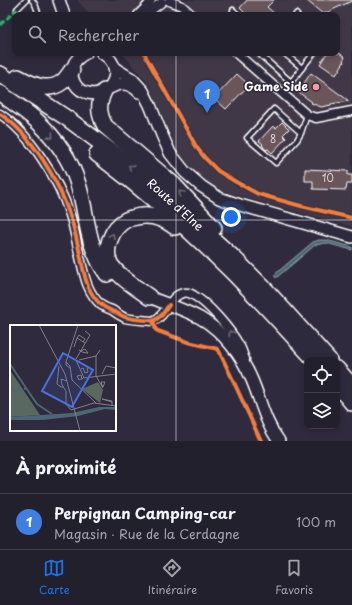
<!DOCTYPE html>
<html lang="fr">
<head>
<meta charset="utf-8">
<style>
	:root { --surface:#23202e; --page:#2b2836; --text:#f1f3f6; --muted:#a3a3aa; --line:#403e4a; --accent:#1a73e8 }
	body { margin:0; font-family:"Playpen Sans",sans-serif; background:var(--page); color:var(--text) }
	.controls { position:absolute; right:12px; bottom:12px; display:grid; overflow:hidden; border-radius:8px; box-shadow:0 2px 6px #0003 }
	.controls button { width:36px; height:36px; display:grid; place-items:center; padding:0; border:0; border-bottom:1px solid var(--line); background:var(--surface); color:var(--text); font:20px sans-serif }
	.you { position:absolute; left:231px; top:217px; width:14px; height:14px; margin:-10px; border:3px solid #fff; border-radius:50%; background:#1a73e8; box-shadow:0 0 0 6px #1a73e833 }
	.badge { display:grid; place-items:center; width:26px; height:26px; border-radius:50%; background:var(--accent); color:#fff; font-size:13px; font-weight:700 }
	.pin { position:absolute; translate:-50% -33px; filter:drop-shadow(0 1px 2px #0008) }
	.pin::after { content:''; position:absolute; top:21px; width:14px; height:12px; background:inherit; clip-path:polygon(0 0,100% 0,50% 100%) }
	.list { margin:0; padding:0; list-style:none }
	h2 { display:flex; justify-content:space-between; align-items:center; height:52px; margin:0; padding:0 16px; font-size:17px }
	h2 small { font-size:13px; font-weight:400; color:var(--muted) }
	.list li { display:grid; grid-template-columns:26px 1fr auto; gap:12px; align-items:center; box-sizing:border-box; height:56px; padding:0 16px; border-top:1px solid var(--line) }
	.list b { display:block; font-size:15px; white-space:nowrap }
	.list p { margin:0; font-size:13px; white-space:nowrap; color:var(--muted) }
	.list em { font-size:13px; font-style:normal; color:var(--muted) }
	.icon { flex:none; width:22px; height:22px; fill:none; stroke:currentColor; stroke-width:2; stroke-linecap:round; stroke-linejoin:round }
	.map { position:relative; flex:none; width:352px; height:441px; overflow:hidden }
	.search { position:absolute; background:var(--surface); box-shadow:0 2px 6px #0003; left:12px; right:12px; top:12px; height:44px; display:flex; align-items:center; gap:10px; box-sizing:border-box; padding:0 14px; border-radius:8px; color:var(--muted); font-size:15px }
	.sheet { height:108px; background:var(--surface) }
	nav { display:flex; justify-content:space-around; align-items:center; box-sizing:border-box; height:56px; border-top:1px solid var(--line); background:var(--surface); font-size:11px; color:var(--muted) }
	nav a { display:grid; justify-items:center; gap:2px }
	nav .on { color:var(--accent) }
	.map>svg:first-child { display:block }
	.built { fill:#413746 }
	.water { fill:#4d6676; stroke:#94a3ad }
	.building { fill:#6b555a; stroke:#fff }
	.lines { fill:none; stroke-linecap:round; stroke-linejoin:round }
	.lane-casing { stroke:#fff; stroke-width:7 }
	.street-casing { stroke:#fff; stroke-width:11 }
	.secondary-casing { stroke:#fff; stroke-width:14 }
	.highway-casing { stroke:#fff; stroke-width:18 }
	.path { stroke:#fff; stroke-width:1.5; stroke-dasharray:3 3; stroke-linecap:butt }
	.lane { stroke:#2f2a3d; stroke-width:4 }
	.street { stroke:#2f2a3d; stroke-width:8 }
	.secondary { stroke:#2f2a3d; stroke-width:11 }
	.highway { stroke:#2f2a3d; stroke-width:15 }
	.quiet { stroke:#2db169; stroke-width:3; stroke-dasharray:6 3; stroke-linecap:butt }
	.cycleway-casing { stroke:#2f2a3d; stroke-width:6 }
	.cycleway { stroke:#f27e40; stroke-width:4 }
	.oneway { stroke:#6d6a77 }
	.grid { fill:none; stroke:#fff; stroke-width:1; stroke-opacity:0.55 }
	.poi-dot { fill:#ff9aa2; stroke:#2f2a3d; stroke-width:1.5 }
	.labels { text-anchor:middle; stroke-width:3; stroke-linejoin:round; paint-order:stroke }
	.number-label { font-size:10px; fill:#dad4d6 }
	.poi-label { font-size:12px; font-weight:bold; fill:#fff; stroke:#2f2a3d; text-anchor:end }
	.street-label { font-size:12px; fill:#fff; stroke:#2f2a3d }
	.inset-river { fill:none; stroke:#4d6676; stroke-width:2 }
	.inset-road { fill:none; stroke:#827f8b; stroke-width:1 }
	.view { fill:#4a71e0; fill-opacity:0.15; stroke:#4a71e0; stroke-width:2 }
	.inset-edge { fill:none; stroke:#fff; stroke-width:2 }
</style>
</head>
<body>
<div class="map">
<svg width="352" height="441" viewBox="0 0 352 441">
	<rect width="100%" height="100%" fill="#2f2a3d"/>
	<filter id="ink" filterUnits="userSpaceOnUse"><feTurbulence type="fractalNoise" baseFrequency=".025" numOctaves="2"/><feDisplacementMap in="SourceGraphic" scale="8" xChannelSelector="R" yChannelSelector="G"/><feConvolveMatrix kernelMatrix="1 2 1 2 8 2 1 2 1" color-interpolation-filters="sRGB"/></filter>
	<g filter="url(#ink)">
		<!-- built -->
		<polygon class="built" points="77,0 352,0 352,227 221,191 195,174 178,152 150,86 122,53 337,53 337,15 90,15"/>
		<!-- water -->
		<polygon class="water" points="319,240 326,240 352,247 352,250 326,243 315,245 276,278 274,275 313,242"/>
		<!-- building -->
		<g class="building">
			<polygon points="247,0 274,0 267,7 276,15 247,15 240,8"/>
			<polygon points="306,0 352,0 352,1 323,14"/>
			<polygon points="327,53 339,53 345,57 343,61 344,62 336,75 320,64"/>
			<polygon points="311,73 349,101 331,104 331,105 321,107 311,103 312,102 298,92"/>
			<polygon points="237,74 249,85 226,109 214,98"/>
			<polygon points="282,122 289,129 283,135 286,138 272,153 268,149 266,150 262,145 263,144 259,141 273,126 276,128"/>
			<polygon points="305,169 348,171 348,175 352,175 352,184 347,184 346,190 313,189 313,181 305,181"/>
		</g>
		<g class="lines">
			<!-- lane casing -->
			<g class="lane-casing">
				<g id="lane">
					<polyline points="32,0 35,4 39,15"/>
					<polyline points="17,9 26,0"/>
					<polyline points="233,10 238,15"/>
					<polyline points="296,14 297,15"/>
					<polyline points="258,53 291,82 302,68"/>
					<polyline points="284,53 302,68 314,53"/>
					<polyline points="301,133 274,109 247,138 276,163 297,140 301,133 307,115"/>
				</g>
			</g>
			<!-- street casing -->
			<g class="street-casing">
				<g id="street">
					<polyline points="169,1 182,6 192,15"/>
					<polyline points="138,15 148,5 151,0"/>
					<polyline points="145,15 162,2"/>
					<polyline points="236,53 307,115 316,118 352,111"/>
					<path d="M0 114C30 134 59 180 70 215 74 227 76 240 79 253 84 272 85 290 101 305 104 307 109 309 112 310 116 313 121 316 125 318 133 320 144 320 153 321 165 317 168 301 178 295 183 292 189 292 193 295 208 303 231 330 239 345 242 349 243 355 245 359"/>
				</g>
			</g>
			<!-- secondary casing -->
			<g class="secondary-casing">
				<g id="secondary">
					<polyline points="59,0 64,15"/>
					<path d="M86 53C80 56 75 60 73 66 71 72 72 79 75 84 78 89 83 92 88 93 102 97 110 84 123 84 129 84 135 88 139 92"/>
					<path d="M102 53C117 62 119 76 108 89"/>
					<polyline points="114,68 132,79 143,91 150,105 162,135 170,153 185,172 201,186 219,198 240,205 352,237"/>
					<path d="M149 297C166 304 184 309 200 318 223 331 242 356 252 380 261 401 265 423 279 441"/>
				</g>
			</g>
			<!-- highway casing -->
			<g class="highway-casing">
				<g id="highway">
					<polyline points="0,74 68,119 134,168 235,259 266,290 329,360"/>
					<path d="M18 77C31 84 48 93 62 82 66 79 69 74 72 70"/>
					<path d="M104 91C98 104 98 113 105 126L174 185 214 228"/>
					<path d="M0 93C12 102 26 111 37 121 55 138 71 160 78 184 88 216 86 246 107 274"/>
					<path d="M97 154C156 199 212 249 263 304 280 322 297 341 314 359"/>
					<path d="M149 297C136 287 121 279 111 265 102 251 112 227 126 220 128 219 130 218 132 218 148 213 162 217 175 227"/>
					<polyline points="337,369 352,386"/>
					<polyline points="337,385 352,403"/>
				</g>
			</g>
			<!-- path -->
			<polyline class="path" points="161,13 168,13 175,11"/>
			<!-- lane -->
			<use href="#lane" class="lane"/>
			<!-- street -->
			<use href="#street" class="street"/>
			<!-- secondary -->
			<use href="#secondary" class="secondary"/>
			<!-- highway -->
			<use href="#highway" class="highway"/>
			<!-- quiet -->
			<g class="quiet">
				<polyline points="162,15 163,13"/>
				<polyline points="0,25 17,9"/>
			</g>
			<!-- cycleway casing -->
			<g class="cycleway-casing">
				<g id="cycleway">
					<polyline points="145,53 146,57 197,148 205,158 218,171 236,182 258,194 301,206 352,218"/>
					<path d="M0 114C31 134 57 178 69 213 74 226 77 241 80 254 84 272 86 294 103 306 107 309 112 311 117 313 119 314 122 316 125 317 130 319 149 321 155 320L162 315 169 305"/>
					<polyline points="153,321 156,330 158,331 188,342 218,349 232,378 259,437 262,441"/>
				</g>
			</g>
			<!-- cycleway -->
			<use href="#cycleway" class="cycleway"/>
		</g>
		<!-- one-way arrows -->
		<defs><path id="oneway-chevron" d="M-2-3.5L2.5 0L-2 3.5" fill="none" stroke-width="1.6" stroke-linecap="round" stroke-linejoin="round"/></defs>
		<g class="oneway">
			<use href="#oneway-chevron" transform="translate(51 136) rotate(48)"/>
			<use href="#oneway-chevron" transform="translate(131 167) rotate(-142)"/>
			<use href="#oneway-chevron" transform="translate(181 193) rotate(-133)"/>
			<use href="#oneway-chevron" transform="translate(112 236) rotate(-62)"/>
			<use href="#oneway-chevron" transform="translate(231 333) rotate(-124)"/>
		</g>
	</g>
	<!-- grid -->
	<path class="grid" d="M176 0V15M176 53V441M0 220H352"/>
	<!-- markers -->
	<circle class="poi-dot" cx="316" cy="87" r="4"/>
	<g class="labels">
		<!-- number labels -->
		<g class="number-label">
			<text x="273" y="143">8</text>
			<text x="328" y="182">10</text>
		</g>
		<!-- poi labels -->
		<g class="poi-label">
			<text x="308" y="91">Game Side</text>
		</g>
		<!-- street labels -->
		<g class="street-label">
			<text transform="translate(175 205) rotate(42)" y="4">Route d'Elne</text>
		</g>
	</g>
	<!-- overview -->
	<g transform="translate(10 325)">
		<rect width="106" height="106" fill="#2f2a3d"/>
		<path d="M0 45 30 90 0 92ZM88 57 93 65 90 78 72 64Z" fill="#5a6960"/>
		<path d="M89 82H106V85L95 84 68 91 33 95H0V92L62 88Z" fill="#4d6676"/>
		<path class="inset-river" d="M0 39 16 63M0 61 5 66 13 65M14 64 16 63 27 79 42 89"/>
		<path class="inset-road" d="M29 0 55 49 70 106M67 13 69 10 75 14 73 17M64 22 67 13 75 18M69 25 71 26 72 27 77 28H78L75 24 71 26M86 31V51L93 63M66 34 80 10 75 6M66 35 74 53 106 49M69 35 86 31 90 25M56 37 68 0M49 41 47 59 51 62H54M61 44 56 40V37L60 41 62 55 86 78M71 44 73 43 75 48 78 47 77 43M92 49 96 41 106 43M72 54 71 50 67 51 69 55 71 54H72L74 52M91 57H95L93 62 92 60ZM52 60 56 66V79L61 85 84 78 106 81M52 60 51 54 57 56M102 80V76L92 74 102 77"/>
		<path class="view" d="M53 28 83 45 62 82 32 66Z"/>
		<rect width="106" height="106" class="inset-edge"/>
	</g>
</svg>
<div class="controls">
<button><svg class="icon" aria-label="locate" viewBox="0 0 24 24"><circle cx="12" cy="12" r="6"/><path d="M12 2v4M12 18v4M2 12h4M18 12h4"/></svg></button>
<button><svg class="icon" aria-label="layers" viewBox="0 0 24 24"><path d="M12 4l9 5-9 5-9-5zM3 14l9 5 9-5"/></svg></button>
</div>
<div class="you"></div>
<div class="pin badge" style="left:207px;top:113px;background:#3f7fe0">1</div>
<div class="search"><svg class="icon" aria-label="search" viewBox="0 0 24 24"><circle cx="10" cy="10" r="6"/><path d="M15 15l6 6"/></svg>Rechercher</div>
</div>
<section class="sheet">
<h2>À proximité<small></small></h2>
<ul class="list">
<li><span class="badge" style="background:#3f7fe0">1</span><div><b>Perpignan Camping-car</b><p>Magasin · Rue de la Cerdagne</p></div><em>100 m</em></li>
</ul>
</section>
<nav>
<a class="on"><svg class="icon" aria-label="map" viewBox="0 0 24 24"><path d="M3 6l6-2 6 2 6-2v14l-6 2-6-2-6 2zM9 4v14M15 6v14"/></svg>Carte</a>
<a><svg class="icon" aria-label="directions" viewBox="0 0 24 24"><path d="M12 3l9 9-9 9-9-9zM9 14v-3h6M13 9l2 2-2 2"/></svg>Itinéraire</a>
<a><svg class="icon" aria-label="saved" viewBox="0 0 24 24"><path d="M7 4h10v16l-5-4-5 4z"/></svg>Favoris</a>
</nav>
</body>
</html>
